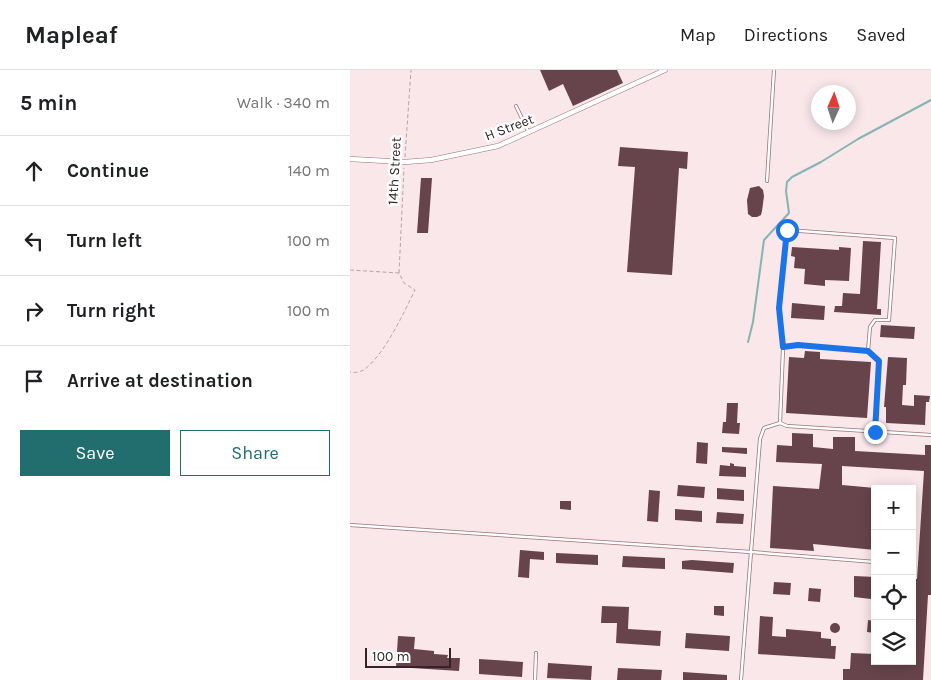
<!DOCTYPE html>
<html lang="en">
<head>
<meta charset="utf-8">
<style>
	:root { --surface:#fff; --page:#f6f6f6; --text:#202124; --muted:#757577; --line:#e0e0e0; --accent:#226d6d }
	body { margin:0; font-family:Karla,sans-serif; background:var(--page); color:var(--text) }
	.controls { position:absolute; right:15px; bottom:15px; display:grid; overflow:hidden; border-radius:0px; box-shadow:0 2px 12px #0003 }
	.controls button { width:45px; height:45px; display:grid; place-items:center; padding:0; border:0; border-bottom:1px solid var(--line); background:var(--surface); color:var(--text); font:25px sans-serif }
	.compass { position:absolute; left:461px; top:15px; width:45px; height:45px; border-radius:50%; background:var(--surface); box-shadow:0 2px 12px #0003; rotate:3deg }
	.scale { position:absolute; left:15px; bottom:12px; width:86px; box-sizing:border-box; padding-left:5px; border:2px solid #342427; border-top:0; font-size:14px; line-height:18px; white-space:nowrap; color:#342427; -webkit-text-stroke:4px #fff; paint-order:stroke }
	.stop { position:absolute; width:15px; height:15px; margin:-11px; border:4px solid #1a73e8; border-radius:50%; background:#fff }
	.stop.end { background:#1a73e8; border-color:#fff; box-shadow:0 1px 5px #0008 }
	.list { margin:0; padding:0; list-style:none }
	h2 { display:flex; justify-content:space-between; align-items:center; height:65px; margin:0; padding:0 20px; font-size:21px }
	h2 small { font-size:16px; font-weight:400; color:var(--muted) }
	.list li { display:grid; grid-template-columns:32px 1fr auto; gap:15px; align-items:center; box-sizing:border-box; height:70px; padding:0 20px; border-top:1px solid var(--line) }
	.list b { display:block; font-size:19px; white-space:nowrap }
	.list em { font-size:16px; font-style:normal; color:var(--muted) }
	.actions { display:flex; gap:10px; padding:15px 20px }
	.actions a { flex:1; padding:11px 0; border:1px solid var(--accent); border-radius:0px; text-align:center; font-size:18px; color:var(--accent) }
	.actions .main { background:var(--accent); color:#fff }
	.icon { flex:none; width:28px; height:28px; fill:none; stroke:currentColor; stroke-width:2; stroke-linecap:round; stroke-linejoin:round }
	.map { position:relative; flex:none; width:581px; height:610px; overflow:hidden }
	header { display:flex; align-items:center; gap:30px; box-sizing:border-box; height:70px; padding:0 25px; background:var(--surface); border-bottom:1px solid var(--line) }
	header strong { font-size:24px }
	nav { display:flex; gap:28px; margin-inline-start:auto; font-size:18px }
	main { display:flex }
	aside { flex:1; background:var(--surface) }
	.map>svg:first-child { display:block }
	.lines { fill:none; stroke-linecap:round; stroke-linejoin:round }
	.stream { stroke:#86b4b3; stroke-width:2 }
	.building { fill:#67444b }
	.service-casing { stroke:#99737a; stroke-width:4 }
	.minor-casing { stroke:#99737a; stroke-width:5.5 }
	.path { stroke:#b6a4a7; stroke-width:1; stroke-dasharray:4 2.5; stroke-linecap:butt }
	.service { stroke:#fff; stroke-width:2.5 }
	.minor { stroke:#fff; stroke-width:4.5 }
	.route { stroke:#1a73e8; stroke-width:6 }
	.labels { text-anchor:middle; stroke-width:5; stroke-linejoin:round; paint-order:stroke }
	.street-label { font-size:14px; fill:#342427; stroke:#fff }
</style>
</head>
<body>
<header>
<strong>Mapleaf</strong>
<nav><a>Map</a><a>Directions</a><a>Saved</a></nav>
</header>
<main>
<aside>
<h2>5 min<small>Walk · 340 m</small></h2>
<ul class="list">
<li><svg class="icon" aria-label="ahead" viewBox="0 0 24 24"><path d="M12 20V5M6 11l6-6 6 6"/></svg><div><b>Continue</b></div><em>140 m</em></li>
<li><svg class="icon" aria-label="left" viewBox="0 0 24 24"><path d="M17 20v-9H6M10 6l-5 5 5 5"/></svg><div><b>Turn left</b></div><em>100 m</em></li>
<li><svg class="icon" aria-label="right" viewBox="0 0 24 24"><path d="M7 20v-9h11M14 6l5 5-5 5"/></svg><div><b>Turn right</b></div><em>100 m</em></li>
<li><svg class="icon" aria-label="arrive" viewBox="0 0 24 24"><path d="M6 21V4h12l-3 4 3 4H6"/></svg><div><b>Arrive at destination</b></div></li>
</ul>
<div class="actions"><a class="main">Save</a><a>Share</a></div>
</aside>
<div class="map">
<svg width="581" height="610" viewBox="0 0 581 610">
	<rect width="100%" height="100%" fill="#f9e7ea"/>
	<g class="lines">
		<!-- stream -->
		<polyline class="stream" points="398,272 403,252 414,170 439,143 436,121 437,112 442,107 471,92 508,69 581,30"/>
	</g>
	<!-- building -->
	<g class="building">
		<polygon points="190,0 267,0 273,13 223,36 213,14 199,21"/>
		<polygon points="270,77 338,82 337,99 329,98 322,205 277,202 285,97 268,96"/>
		<polygon points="71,108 82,108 78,163 67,163"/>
		<polygon points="409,116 413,120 414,126 412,141 411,145 407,147 402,147 398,144 397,130 400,118"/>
		<polygon points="513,171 531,172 527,239 531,239 531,245 484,242 485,236 492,236 493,223 510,224"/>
		<polygon points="442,177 489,180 489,177 501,178 499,211 475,210 475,216 454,214 455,199 444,198 445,187 441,186"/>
		<polygon points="442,233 475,236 474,250 441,248"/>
		<polygon points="531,255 565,257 564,269 530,267"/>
		<polygon points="455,281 470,282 470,289 521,292 517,348 436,343 439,287 454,288"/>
		<polygon points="538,287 557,288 556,315 553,315 552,335 564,336 564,325 580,326 579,332 576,332 575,355 536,353 536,337 534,337"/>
		<polygon points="377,333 388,333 387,353 390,353 389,364 372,363 373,352 376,352"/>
		<polygon points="442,363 463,364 463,377 483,379 483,367 505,367 505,381 575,385 575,375 581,375 581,525 578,525 573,610 493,610 493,599 500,599 501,583 525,584 525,591 562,591 562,541 564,541 566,524 562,524 562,509 567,509 574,401 492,396 492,415 525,418 525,480 463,474 464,481 420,478 423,416 469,419 472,394 426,392 427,375 442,376"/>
		<polygon points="347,372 358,373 357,394 346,393"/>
		<polygon points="372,377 397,378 397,384 372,382"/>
		<polygon points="380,393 384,394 384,396 396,397 396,407 369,406 370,395 380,396"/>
		<polygon points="328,415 355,417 354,428 327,426"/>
		<polygon points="367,418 394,420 394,431 367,429"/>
		<polygon points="299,420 310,421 308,452 297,451"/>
		<polygon points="210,431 221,431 221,440 210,439"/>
		<polygon points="325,439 352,441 352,452 325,450"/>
		<polygon points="367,442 394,444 393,454 366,453"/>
		<polygon points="170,480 194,482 194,490 180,489 179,508 168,507"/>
		<polygon points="206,483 248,485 248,495 206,493"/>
		<polygon points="273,486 315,488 315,499 272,497"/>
		<polygon points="342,490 384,493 383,503 332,499 332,491"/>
		<polygon points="504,506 525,507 525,522 521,522 521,529 504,527"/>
		<polygon points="424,512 441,513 440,525 423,524"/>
		<polygon points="459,518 471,519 470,532 458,531"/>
		<polygon points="252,536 279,537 278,559 311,561 310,576 266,573 267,553 251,553"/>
		<polygon points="364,536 374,536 374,546 364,545"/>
		<polygon points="410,546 423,547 422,566 436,567 436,559 471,562 471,568 481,569 481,576 486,576 485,589 408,584"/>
		<polygon points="518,550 525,551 525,563 517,562"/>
		<circle cx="485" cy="558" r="5"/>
		<polygon points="336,563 380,566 379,581 335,578"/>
		<polygon points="48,566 65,567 64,579 84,581 84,584 98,585 97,588 110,588 109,601 46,597"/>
		<polygon points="129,589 173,592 172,607 129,604"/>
		<polygon points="198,593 242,596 241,610 197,608"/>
		<polygon points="268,598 312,600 311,610 267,610"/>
		<polygon points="333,602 377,605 377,610 333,610"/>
	</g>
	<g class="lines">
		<!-- service casing -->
		<g class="service-casing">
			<g id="service">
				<polyline points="166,36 178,61"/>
				<polyline points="417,111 424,0"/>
				<polyline points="433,277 448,275 518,281 529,291 525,362"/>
				<polyline points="430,353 433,279 429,238 437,160 545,168 539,250 525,250 520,257 518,281"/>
				<polyline points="430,353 414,358 410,369 401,482 525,492"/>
				<polyline points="430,353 437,356 581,365"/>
				<polyline points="0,455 401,482 391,610"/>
				<polyline points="185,610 186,583"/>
			</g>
		</g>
		<!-- minor casing -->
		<g class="minor-casing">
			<polyline id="minor" points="0,89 55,92 81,90 148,76 315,0"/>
		</g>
		<!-- path -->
		<g class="path">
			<polyline points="55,87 61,0"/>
			<path d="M0 200 49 203 54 213 65 220C53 244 36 282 15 299 11 302 5 303 0 302"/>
			<polyline points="49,203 54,98"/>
		</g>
		<!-- service -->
		<use href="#service" class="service"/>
		<!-- minor -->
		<use href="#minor" class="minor"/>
	</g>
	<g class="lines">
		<!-- route -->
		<polyline class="route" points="437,160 429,238 433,277 448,275 518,281 529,291 525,362"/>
	</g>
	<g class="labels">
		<!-- street labels -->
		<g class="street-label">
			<text transform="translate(159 57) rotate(-21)" y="5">H Street</text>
			<text transform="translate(44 101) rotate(-87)" y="5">14th Street</text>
		</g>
	</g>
</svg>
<div class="controls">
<button>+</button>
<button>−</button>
<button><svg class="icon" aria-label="locate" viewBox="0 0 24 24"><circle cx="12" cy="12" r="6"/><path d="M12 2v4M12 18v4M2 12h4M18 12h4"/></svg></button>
<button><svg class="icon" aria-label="layers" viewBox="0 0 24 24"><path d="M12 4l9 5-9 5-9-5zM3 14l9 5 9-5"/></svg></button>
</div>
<svg class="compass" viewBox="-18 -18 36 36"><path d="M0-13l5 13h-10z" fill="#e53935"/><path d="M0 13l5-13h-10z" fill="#757577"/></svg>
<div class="scale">100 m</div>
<div class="stop" style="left:437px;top:160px"></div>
<div class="stop end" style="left:525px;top:362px"></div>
</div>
</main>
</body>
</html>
